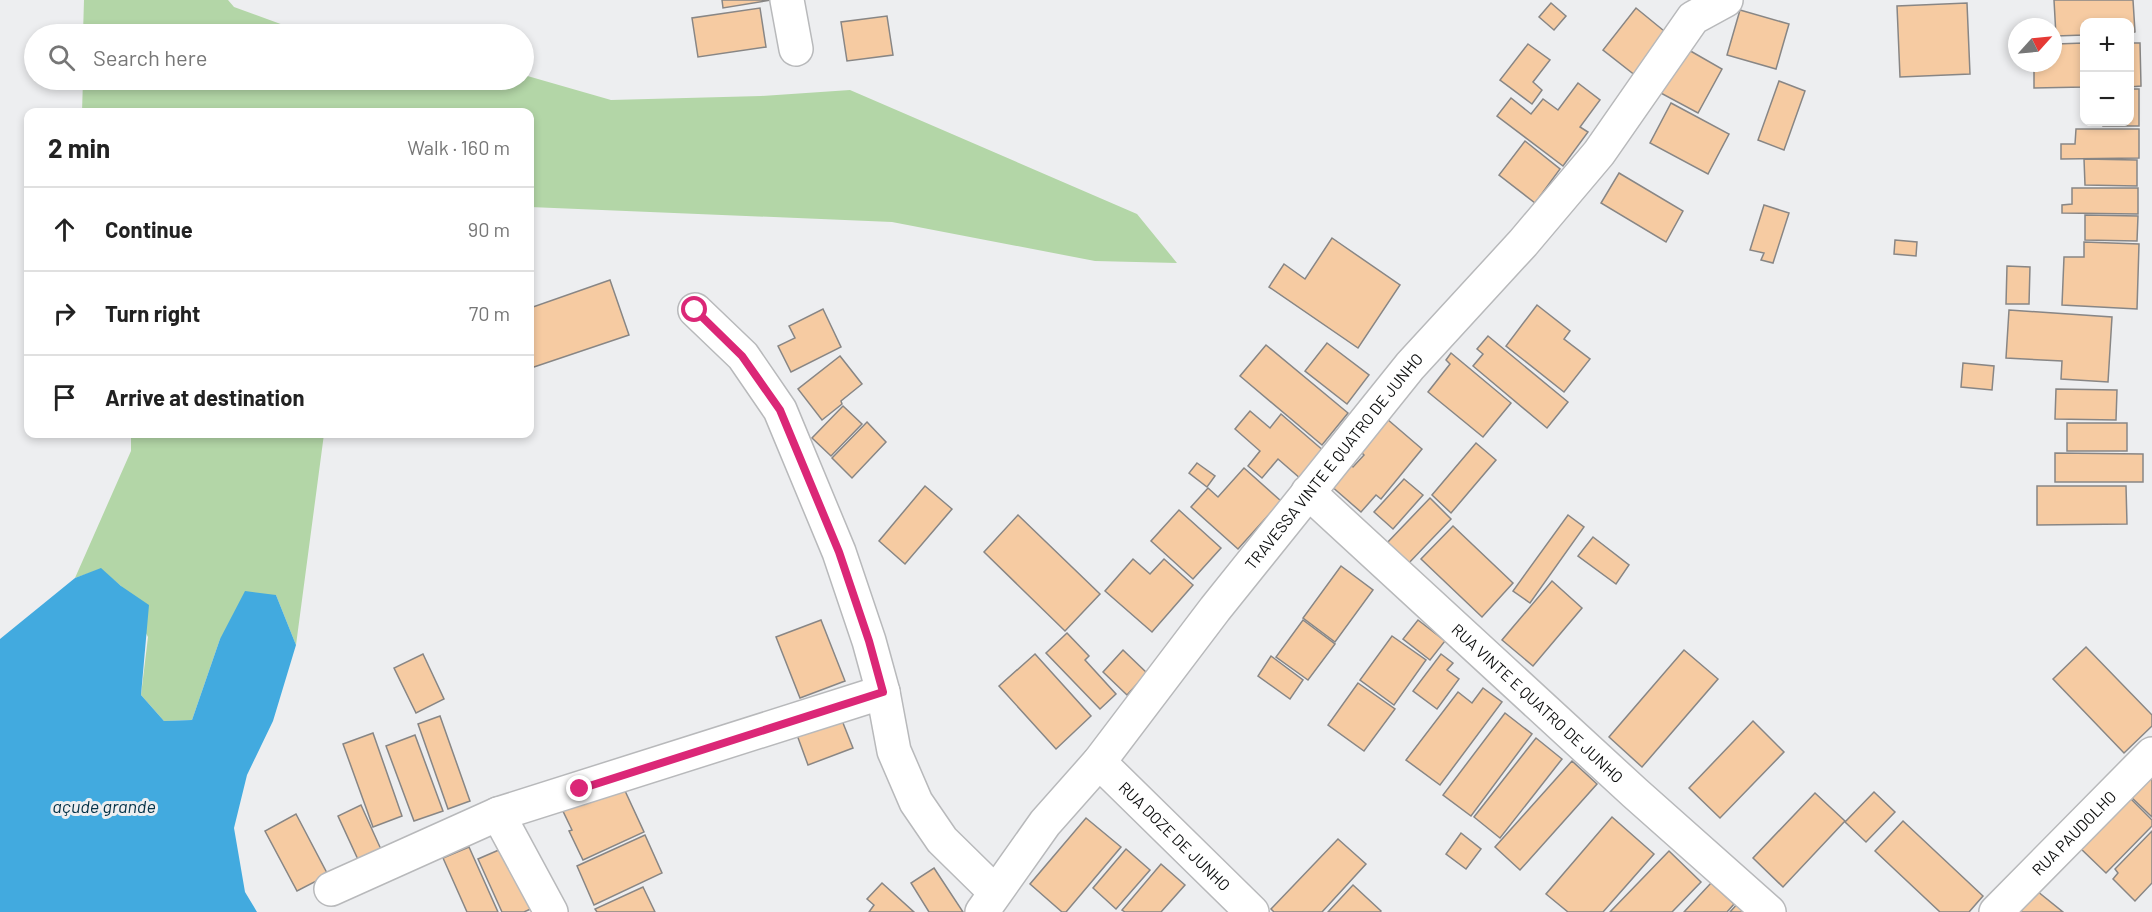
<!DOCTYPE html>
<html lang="en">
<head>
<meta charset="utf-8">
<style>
	:root { --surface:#fff; --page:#f2f2f2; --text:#222; --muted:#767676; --line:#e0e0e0 }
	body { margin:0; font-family:Barlow,sans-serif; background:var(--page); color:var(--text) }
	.controls { position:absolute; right:18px; top:18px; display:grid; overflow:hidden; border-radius:12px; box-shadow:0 3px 9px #0003 }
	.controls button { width:54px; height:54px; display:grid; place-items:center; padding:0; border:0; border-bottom:2px solid var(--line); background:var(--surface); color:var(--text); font:30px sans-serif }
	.compass { position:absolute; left:2008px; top:18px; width:54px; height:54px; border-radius:50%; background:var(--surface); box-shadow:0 3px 9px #0003; rotate:63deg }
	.stop { position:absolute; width:18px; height:18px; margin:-14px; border:4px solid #db2777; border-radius:50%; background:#fff }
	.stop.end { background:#db2777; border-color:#fff; box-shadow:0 2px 6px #0008 }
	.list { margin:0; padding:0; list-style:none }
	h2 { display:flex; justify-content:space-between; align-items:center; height:78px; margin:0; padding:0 24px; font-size:26px }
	h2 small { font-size:20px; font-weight:400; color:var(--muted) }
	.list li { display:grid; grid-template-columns:39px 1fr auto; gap:18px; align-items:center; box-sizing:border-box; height:84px; padding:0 24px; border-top:2px solid var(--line) }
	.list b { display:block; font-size:22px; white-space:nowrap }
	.list em { font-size:20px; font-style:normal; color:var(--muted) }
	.icon { flex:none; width:33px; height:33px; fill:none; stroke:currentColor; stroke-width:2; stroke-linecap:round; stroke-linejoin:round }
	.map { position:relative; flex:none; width:2152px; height:912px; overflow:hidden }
	.search { position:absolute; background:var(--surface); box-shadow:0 3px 9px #0003; left:24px; top:24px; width:510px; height:66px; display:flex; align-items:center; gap:15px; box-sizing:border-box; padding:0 21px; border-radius:33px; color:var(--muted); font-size:22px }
	.panel { position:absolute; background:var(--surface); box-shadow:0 3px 9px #0003; left:24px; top:108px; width:510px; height:330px; border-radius:12px }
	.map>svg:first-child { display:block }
	.green { fill:#b3d6a7 }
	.water { fill:#42aadf }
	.building { fill:#f6cba2; stroke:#888685; stroke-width:1.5 }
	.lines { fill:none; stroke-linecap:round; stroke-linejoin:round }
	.minor-casing { stroke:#b8b9bb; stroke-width:36 }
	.minor { stroke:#fff; stroke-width:33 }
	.route { stroke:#db2777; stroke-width:8 }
	.labels { text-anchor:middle; stroke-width:6; stroke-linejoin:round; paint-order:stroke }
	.street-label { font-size:16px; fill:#0d0e0e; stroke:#edeef0 }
	.water-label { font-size:18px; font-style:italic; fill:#033147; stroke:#edeef0 }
</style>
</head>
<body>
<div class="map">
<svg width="2152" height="912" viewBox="0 0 2152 912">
	<rect width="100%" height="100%" fill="#edeef0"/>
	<!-- green -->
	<g class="green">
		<polygon points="84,0 228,0 234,7 308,34 83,34"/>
		<polygon points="524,75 611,100 761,96 850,90 1137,214 1177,263 1095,261 892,222 530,207 530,112 82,112 83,80 524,80"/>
		<polygon points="131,434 324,434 296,645 276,595 220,639 192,720 164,721 141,695 148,637 121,586 101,569 75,578 131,451"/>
	</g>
	<!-- water -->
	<polygon class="water" points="101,568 121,586 149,605 141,695 164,721 192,720 220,639 245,591 276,595 296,645 273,721 247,775 234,828 245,892 257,912 0,912 0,639 75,578"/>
	<!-- building -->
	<g class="building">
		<polygon points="722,0 771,0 723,8"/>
		<polygon points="2054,0 2133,0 2135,32 2130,33 2130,22 2084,22 2084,35 2056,36"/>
		<polygon points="1551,3 1566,16 1554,30 1539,17"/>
		<polygon points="1967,3 1970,74 1900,77 1897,6"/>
		<polygon points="760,8 766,47 698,57 692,18"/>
		<polygon points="1636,8 1669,35 1636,76 1603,50"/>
		<polygon points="1740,10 1789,24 1776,69 1727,55"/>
		<polygon points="887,16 893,55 847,61 841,22"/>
		<polygon points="2084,43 2084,87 2034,88 2034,63 2053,63 2053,49 2056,49 2056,44"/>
		<polygon points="2130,43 2140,43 2141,86 2130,87"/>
		<polygon points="1528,44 1550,60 1533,82 1542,90 1532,104 1500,80"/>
		<polygon points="1687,49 1722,69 1698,113 1657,91"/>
		<polygon points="1779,81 1805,91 1784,150 1758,140"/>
		<polygon points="1578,83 1600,100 1580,127 1588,132 1563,166 1497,116 1511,98 1531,114 1543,99 1558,110"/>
		<polygon points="2130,89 2139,89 2139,126 2103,126 2103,122 2130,122"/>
		<polygon points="1671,103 1729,134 1708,174 1650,143"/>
		<polygon points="2076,129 2139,129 2139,158 2061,159 2061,144 2075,144"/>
		<polygon points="1525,141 1560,169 1535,203 1499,175"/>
		<polygon points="2084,159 2137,160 2137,186 2085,185"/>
		<polygon points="1619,173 1683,211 1666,242 1601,203"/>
		<polygon points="2072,188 2138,188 2138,214 2062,213 2062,205 2072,204"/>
		<polygon points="1764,205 1789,213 1773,263 1761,260 1764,253 1750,250"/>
		<polygon points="2085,215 2138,216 2137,241 2085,240"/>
		<polygon points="1332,238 1400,285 1358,348 1269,287 1284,264 1305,279"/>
		<polygon points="1895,240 1917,242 1916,256 1894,254"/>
		<polygon points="2084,242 2139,244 2137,309 2062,305 2064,257 2084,257"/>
		<polygon points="2007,266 2030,267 2029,304 2006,304"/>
		<polygon points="610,280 629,335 531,368 530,363 530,308"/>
		<polygon points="1537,305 1570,331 1564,339 1590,359 1564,392 1506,346"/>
		<polygon points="823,309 841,347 791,372 778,346 795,338 789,326"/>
		<polygon points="2009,310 2112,317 2108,382 2061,379 2062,361 2006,358"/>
		<polygon points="1488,336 1568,402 1547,428 1473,366 1483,354 1477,349"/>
		<polygon points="1327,343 1369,375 1347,404 1305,371"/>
		<polygon points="1266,345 1348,413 1322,445 1240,376"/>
		<polygon points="1451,353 1511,403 1483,437 1428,392 1450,364 1446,360"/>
		<polygon points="840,356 862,384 841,401 842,404 822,420 798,389"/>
		<polygon points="1963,363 1994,366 1992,390 1961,387"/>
		<polygon points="2056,389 2117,390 2116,420 2055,419"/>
		<polygon points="843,406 862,424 831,456 812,438"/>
		<polygon points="1250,411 1270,428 1281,414 1325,452 1301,479 1278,459 1262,478 1248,466 1260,451 1235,429"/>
		<polygon points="1387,419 1422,449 1381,499 1376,495 1361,512 1330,485 1349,463 1353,467 1364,455 1359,450"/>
		<polygon points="867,422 886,442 852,478 832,458"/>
		<rect x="2067" y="423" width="60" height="28"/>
		<polygon points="1476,443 1496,460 1451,513 1432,495"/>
		<polygon points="2055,453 2143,454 2143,482 2055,482"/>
		<polygon points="1197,463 1215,476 1207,487 1189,473"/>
		<polygon points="1244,468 1281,501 1238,549 1191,507 1208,488 1218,497"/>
		<polygon points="1404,479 1423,495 1393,529 1374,512"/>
		<polygon points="925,486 952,509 905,564 879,541"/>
		<polygon points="2037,486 2126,486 2127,524 2037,525"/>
		<polygon points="1430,498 1451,519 1407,565 1386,544"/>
		<polygon points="1179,510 1221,548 1193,579 1151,541"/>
		<polygon points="1018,515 1100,594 1065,631 984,552"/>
		<polygon points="1568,515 1584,527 1530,603 1513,591"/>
		<polygon points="1453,526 1513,583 1482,617 1421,559"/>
		<polygon points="1593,537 1629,565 1616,584 1578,556"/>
		<polygon points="1133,559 1150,574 1164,559 1193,585 1152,632 1105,591"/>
		<polygon points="1341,566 1373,590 1335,642 1303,618"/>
		<polygon points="1552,581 1582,608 1533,666 1502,640"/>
		<polygon points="821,620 845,681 800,698 776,637"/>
		<polygon points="1303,620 1335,644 1308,680 1276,657"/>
		<polygon points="1418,620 1445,641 1430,660 1403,639"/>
		<polygon points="1067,633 1089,656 1085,660 1116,694 1100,709 1046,653"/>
		<polygon points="1392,636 1426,660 1394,705 1360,680"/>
		<polygon points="2086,647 2152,715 2152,726 2124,753 2053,679"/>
		<polygon points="1123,650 1147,673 1127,695 1103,672"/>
		<polygon points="1684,650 1718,679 1642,767 1609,737"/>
		<polygon points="423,654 444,699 416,713 394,668"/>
		<polygon points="1035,654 1091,716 1056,749 999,686"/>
		<polygon points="1441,654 1453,663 1447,670 1459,679 1437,709 1413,691"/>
		<polygon points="1271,656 1303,680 1290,699 1258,676"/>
		<polygon points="1358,683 1395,709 1364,751 1328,725"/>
		<polygon points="1483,688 1502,702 1440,785 1406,760 1458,692 1472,703"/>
		<polygon points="1505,713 1532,734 1471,816 1443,795"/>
		<polygon points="440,716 470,801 448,809 418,724"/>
		<polygon points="841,718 853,748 808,765 797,735"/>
		<polygon points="1753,721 1784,752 1720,818 1689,788"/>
		<polygon points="373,733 402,816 373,827 343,744"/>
		<polygon points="415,735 443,811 414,821 386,746"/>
		<polygon points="1536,738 1562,759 1500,838 1474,817"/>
		<polygon points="1572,761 1597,784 1520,870 1495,847"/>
		<polygon points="2149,775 2152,778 2152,817 2129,795"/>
		<polygon points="620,780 644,832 583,860 569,831 572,830 561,807"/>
		<polygon points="1874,792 1895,812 1866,842 1845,822"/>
		<polygon points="1815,793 1845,821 1783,887 1753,858"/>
		<polygon points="2128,796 2152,820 2152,826 2106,873 2079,847"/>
		<polygon points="361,805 384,856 361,866 338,816"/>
		<polygon points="296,814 328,875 297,891 265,831"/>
		<polygon points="1612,817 1654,854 1603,912 1568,912 1546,894"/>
		<polygon points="1086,818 1121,847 1066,912 1062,912 1030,884"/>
		<polygon points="1903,821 1983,896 1969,912 1940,912 1875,851"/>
		<polygon points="2152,831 2152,883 2135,901 2113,879 2118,873 2115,869"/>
		<polygon points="1461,833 1481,849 1466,869 1446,854"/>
		<polygon points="645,835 662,873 594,905 577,866"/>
		<polygon points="1338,839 1366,864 1322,912 1274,912 1271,909"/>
		<polygon points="508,846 535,907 524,912 502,912 478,859"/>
		<polygon points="469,847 498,912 467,912 443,858"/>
		<polygon points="1126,849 1150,870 1116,909 1093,888"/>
		<polygon points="1669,851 1701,882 1672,912 1610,912"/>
		<polygon points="1161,864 1185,885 1161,912 1125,912 1122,910"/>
		<polygon points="934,868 963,912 929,912 911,883"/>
		<polygon points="882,883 914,912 869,912 874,905 867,899"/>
		<polygon points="1711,883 1734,904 1727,912 1684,912"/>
		<polygon points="1353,885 1381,911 1380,912 1328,912"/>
		<polygon points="643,887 655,912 597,912 595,909"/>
		<polygon points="2037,891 2063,912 2020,912"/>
		<polygon points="1739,902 1750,912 1730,912"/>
	</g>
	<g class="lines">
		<!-- minor casing -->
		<g class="minor-casing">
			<g id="minor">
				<polyline points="787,0 796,49"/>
				<polyline points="695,310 743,356 780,410 839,552 869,641 883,692 894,751 916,802 942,840 995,892"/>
				<path id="s1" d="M1308 492 1635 793 1769 912"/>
				<path id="s2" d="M1099 762 1252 912"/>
				<polyline points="498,814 551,912"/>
				<polyline points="331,889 498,814 883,692"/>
				<path id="s3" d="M982 912 1045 823 1099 762 1215 609 1410 366 1523 243 1599 153 1693 18 1726 0"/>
				<path id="s4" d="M1996 912 2152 754"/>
			</g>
		</g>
		<!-- minor -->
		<use href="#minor" class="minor"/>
	</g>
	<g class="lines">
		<!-- route -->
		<polyline class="route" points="580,789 883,692 869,641 839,552 780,410 742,356 695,310"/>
	</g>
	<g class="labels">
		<!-- street labels -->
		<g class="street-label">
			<text dy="6" stroke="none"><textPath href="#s3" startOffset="572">TRAVESSA VINTE E QUATRO DE JUNHO</textPath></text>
			<text dy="6" stroke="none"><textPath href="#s1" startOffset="312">RUA VINTE E QUATRO DE JUNHO</textPath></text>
			<text dy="6" stroke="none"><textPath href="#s4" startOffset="111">RUA PAUDOLHO</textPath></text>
			<text dy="6" stroke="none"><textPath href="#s2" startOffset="106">RUA DOZE DE JUNHO</textPath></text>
		</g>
		<!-- water labels -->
		<g class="water-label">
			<text x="104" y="813">açude grande</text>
		</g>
	</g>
</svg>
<div class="controls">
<button>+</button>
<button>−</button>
</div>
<svg class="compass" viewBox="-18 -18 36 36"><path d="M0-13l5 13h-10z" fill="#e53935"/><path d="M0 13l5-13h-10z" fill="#767676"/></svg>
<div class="stop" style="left:695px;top:310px"></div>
<div class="stop end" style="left:580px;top:789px"></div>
<div class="search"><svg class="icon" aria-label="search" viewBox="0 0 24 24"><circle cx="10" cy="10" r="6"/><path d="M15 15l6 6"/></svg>Search here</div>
<section class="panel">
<h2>2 min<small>Walk · 160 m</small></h2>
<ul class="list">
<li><svg class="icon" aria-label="ahead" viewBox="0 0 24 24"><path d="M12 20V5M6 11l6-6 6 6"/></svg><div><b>Continue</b></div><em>90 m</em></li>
<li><svg class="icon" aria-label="right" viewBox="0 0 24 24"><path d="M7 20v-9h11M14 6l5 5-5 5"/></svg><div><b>Turn right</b></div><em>70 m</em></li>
<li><svg class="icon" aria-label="arrive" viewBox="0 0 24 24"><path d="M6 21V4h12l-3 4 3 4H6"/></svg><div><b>Arrive at destination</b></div></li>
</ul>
</section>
</div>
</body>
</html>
